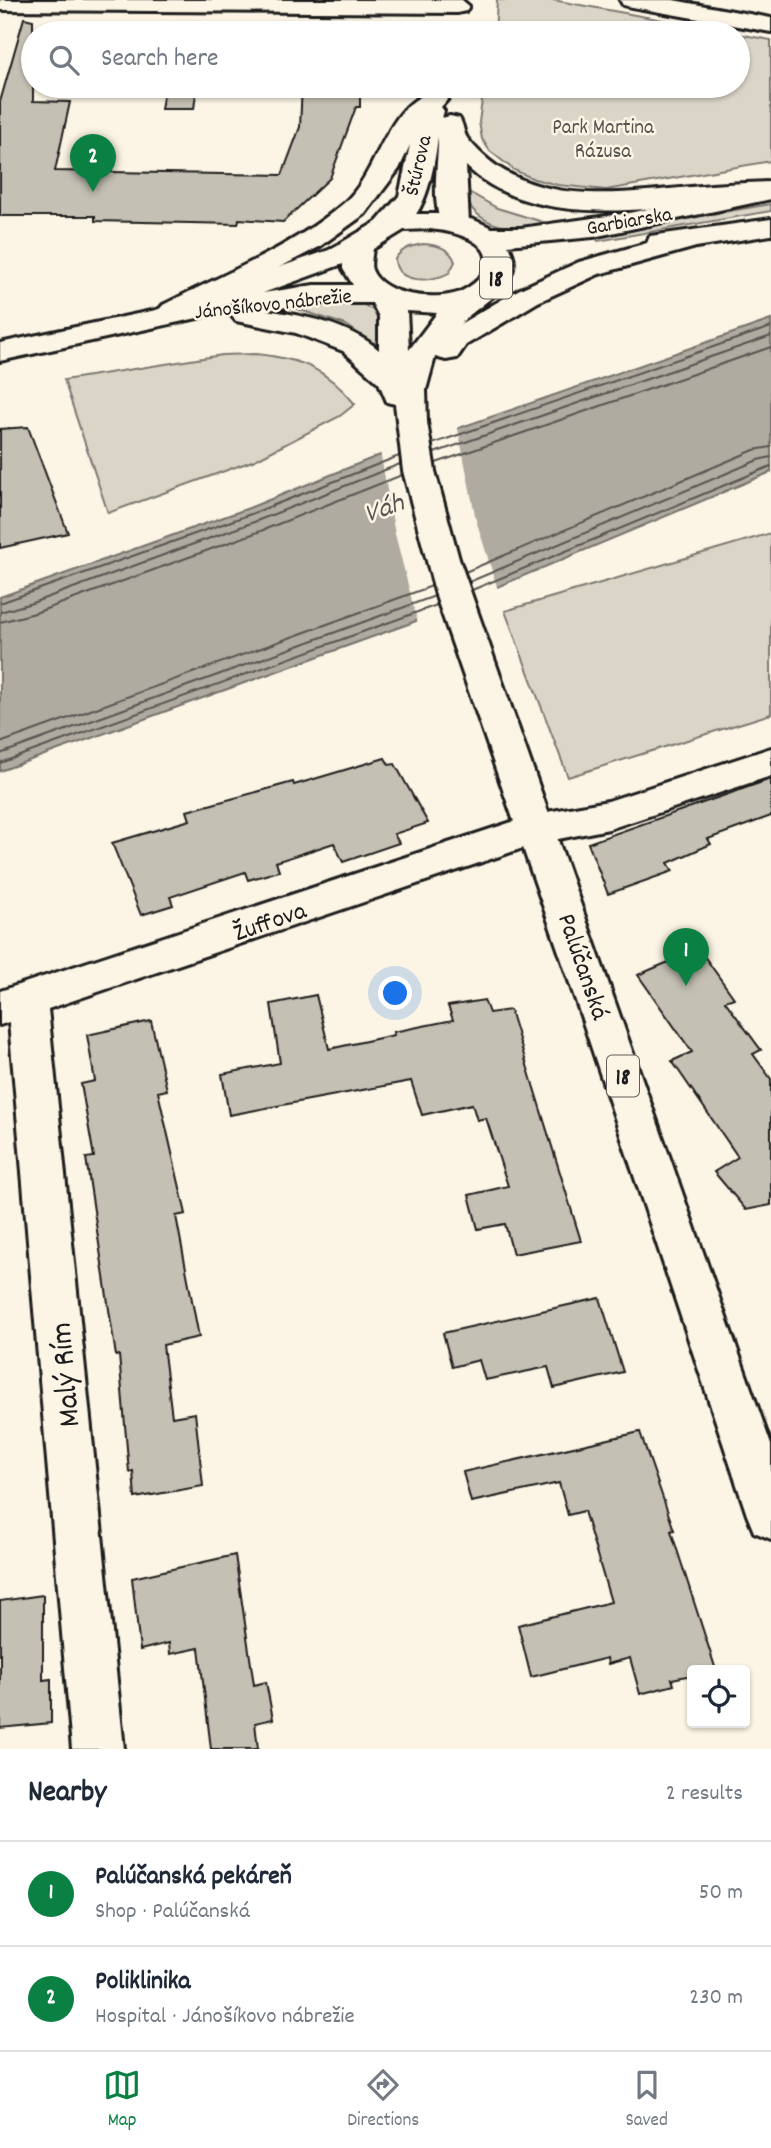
<!DOCTYPE html>
<html lang="en">
<head>
<meta charset="utf-8">
<style>
	:root { --surface:#fff; --page:#f6f6f7; --text:#1f2937; --muted:#747a83; --line:#e0e1e3; --accent:#0b8043 }
	body { margin:0; font-family:Dekko,sans-serif; background:var(--page); color:var(--text) }
	.controls { position:absolute; right:21px; bottom:21px; display:grid; overflow:hidden; border-radius:7px; box-shadow:0 2px 5px #0004 }
	.controls button { width:63px; height:63px; display:grid; place-items:center; padding:0; border:0; border-bottom:2px solid var(--line); background:var(--surface); color:var(--text); font:35px sans-serif }
	.you { position:absolute; left:396px; top:994px; width:24px; height:24px; margin:-18px; border:5px solid #fff; border-radius:50%; background:#1a73e8; box-shadow:0 0 0 10px #1a73e833 }
	.badge { display:grid; place-items:center; width:46px; height:46px; border-radius:50%; background:var(--accent); color:#fff; font-size:23px; font-weight:700 }
	.pin { position:absolute; translate:-50% -58px; filter:drop-shadow(0 2px 4px #0008) }
	.pin::after { content:''; position:absolute; top:37px; width:24px; height:21px; background:inherit; clip-path:polygon(0 0,100% 0,50% 100%) }
	.list { margin:0; padding:0; list-style:none }
	h2 { display:flex; justify-content:space-between; align-items:center; height:91px; margin:0; padding:0 28px; font-size:30px }
	h2 small { font-size:23px; font-weight:400; color:var(--muted) }
	.list li { display:grid; grid-template-columns:46px 1fr auto; gap:21px; align-items:center; box-sizing:border-box; height:105px; padding:0 28px; border-top:2px solid var(--line) }
	.list b { display:block; font-size:26px; white-space:nowrap }
	.list p { margin:0; font-size:23px; white-space:nowrap; color:var(--muted) }
	.list em { font-size:23px; font-style:normal; color:var(--muted) }
	.icon { flex:none; width:38px; height:38px; fill:none; stroke:currentColor; stroke-width:2; stroke-linecap:round; stroke-linejoin:round }
	.map { position:relative; flex:none; width:771px; height:1749px; overflow:hidden }
	.search { position:absolute; background:var(--surface); box-shadow:0 2px 5px #0004; left:21px; right:21px; top:21px; height:77px; display:flex; align-items:center; gap:18px; box-sizing:border-box; padding:0 24px; border-radius:38px; color:var(--muted); font-size:26px }
	.sheet { height:301px; background:var(--surface) }
	nav { display:flex; justify-content:space-around; align-items:center; box-sizing:border-box; height:98px; border-top:2px solid var(--line); background:var(--surface); font-size:19px; color:var(--muted) }
	nav a { display:grid; justify-items:center; gap:4px }
	nav .on { color:var(--accent) }
	.map>svg:first-child { display:block }
	.green { fill:#dbd5c8; stroke:#7c7872; stroke-width:2 }
	.water { fill:#b0aba1; stroke:#75726c; stroke-width:2 }
	.pier { fill:#fcf5e5 }
	.lines { fill:none; stroke-linecap:round; stroke-linejoin:round }
	.shore { stroke:#575551; stroke-width:2 }
	.building { fill:#c4c0b3; stroke:#1c1c1c; stroke-width:2 }
	.minor-casing { stroke:#1c1c1c; stroke-width:6 }
	.major-casing { stroke:#1c1c1c; stroke-width:6 }
	.minor { fill:#fcf5e5; fill-rule:evenodd }
	.major { fill:#fcf5e5; fill-rule:evenodd }
	.labels { text-anchor:middle; stroke-width:5; stroke-linejoin:round; paint-order:stroke }
	.far-park-label { font-size:21px; fill:#555450; stroke:#fcf5e5 }
	.far-street-label { font-size:21px; fill:#1c1c1c; stroke:#fcf5e5 }
	.shield { fill:#fcf5e5; stroke:#5f5d58; stroke-width:2 }
	.shield-label { font-size:24px; font-weight:bold; fill:#1c1c1c }
	.street-label { font-size:26px; fill:#1c1c1c; stroke:#fcf5e5 }
	.water-label { font-size:28px; font-style:italic; fill:#575551; stroke:#fcf5e5 }
	.near-street-label { font-size:32px; fill:#1c1c1c; stroke:#fcf5e5 }
</style>
</head>
<body>
<div class="map">
<svg width="771" height="1749" viewBox="0 0 771 1749">
	<rect width="100%" height="100%" fill="#fcf5e5"/>
	<filter id="ink" filterUnits="userSpaceOnUse"><feTurbulence type="fractalNoise" baseFrequency=".0143" numOctaves="2"/><feDisplacementMap in="SourceGraphic" scale="14" xChannelSelector="R" yChannelSelector="G"/><feConvolveMatrix kernelMatrix="1 2 1 2 8 2 1 2 1" color-interpolation-filters="sRGB"/></filter>
	<g filter="url(#ink)">
		<!-- green -->
		<g class="green">
			<polygon points="497,0 553,0 734,33 495,33"/>
			<polygon points="738,34 771,40 771,161 606,190 558,185 534,179 514,170 490,151 482,139 479,122 484,86 738,86"/>
			<path d="M462 188 497 208 556 226C519 230 474 233 462 188Z"/>
			<polygon points="771,204 771,211 598,241 593,234"/>
			<path d="M423 244C437 245 451 248 455 262L449 273C433 282 396 285 395 259 402 248 411 246 423 244Z"/>
			<polygon points="354,299 379,314 381,332 374,344 346,325 294,308 299,304"/>
			<path d="M256 354C302 359 325 368 355 404L340 416 255 460 108 513 64 380 222 355Z"/>
			<polygon points="771,533 771,714 568,777 505,611"/>
		</g>
		<!-- water -->
		<polygon class="water" points="771,320 771,472 411,623 0,771 0,597 249,508 375,457"/>
		<!-- pier -->
		<polygon class="pier" points="457,424 476,520 498,590 418,624 395,534 380,451"/>
		<g class="lines">
			<!-- shore -->
			<g class="shore">
				<polyline points="432,444 771,327"/>
				<polyline points="434,453 771,336"/>
				<polyline points="436,463 771,347"/>
				<polyline points="465,572 754,450 771,447"/>
				<polyline points="469,582 758,460 771,457"/>
				<polyline points="472,590 771,466"/>
				<polyline points="0,603 251,514 399,456"/>
				<polyline points="0,612 32,603 254,522 400,464"/>
				<polyline points="0,622 35,613 258,532 402,475"/>
				<polyline points="0,743 432,586"/>
				<polyline points="0,754 435,596"/>
				<polyline points="0,763 437,605"/>
			</g>
		</g>
		<!-- building -->
		<g class="building">
			<polygon points="24,18 33,20 33,101 70,102 55,171 282,175 300,127 302,86 360,86 360,107 356,107 330,178 283,222 239,219 238,224 95,221 95,216 0,216 0,102"/>
			<polygon points="165,86 197,86 194,109 161,109"/>
			<polygon points="28,427 68,533 0,548 0,429"/>
			<polygon points="385,758 389,765 395,764 428,823 394,834 399,843 343,862 334,843 276,862 279,871 248,880 245,872 170,897 173,905 141,915 112,843 190,820 187,811 293,782 294,785"/>
			<polygon points="771,779 771,816 708,839 711,844 668,863 673,871 608,894 588,843"/>
			<polygon points="699,949 734,998 725,1001 761,1050 753,1054 771,1079 771,1205 746,1210 714,1172 738,1157 672,1061 692,1052 638,975"/>
			<polygon points="316,995 329,1049 394,1035 393,1032 453,1020 448,1006 484,1000 489,1013 510,1010 581,1241 513,1254 505,1224 478,1229 469,1195 508,1186 486,1118 477,1120 472,1104 422,1115 411,1081 229,1115 222,1074 280,1063 271,1004"/>
			<polygon points="151,1021 167,1090 158,1092 186,1214 176,1216 199,1337 163,1345 172,1417 195,1413 203,1486 135,1498 133,1471 129,1472 119,1355 116,1356 86,1158 94,1157 81,1084 95,1081 87,1035"/>
			<polygon points="600,1298 623,1372 554,1388 548,1367 485,1380 479,1360 452,1367 443,1333"/>
			<polygon points="640,1432 674,1530 671,1531 716,1670 692,1670 692,1675 672,1679 674,1685 640,1694 630,1658 608,1664 607,1658 531,1677 518,1625 611,1602 584,1511 568,1515 559,1483 471,1502 463,1472"/>
			<polygon points="235,1555 254,1685 266,1682 273,1719 255,1723 258,1749 211,1749 199,1648 170,1654 169,1643 140,1650 132,1578"/>
			<polygon points="43,1595 43,1680 51,1679 51,1723 0,1728 0,1601"/>
		</g>
		<g class="lines">
			<!-- minor casing -->
			<g class="minor-casing">
				<g id="minor">
					<polygon points="0,0 462,0 469,6 466,11 457,13 0,10"/>
					<polygon points="620,0 673,0 771,18 771,32 632,7 623,5"/>
					<path d="M435 91 444 93 448 99 441 107 444 111 442 118 450 116 459 118C464 125 463 132 467 138 523 209 613 194 691 187 718 184 744 183 771 182V198C678 202 540 238 466 166L469 223 465 229 455 231 445 229C429 206 439 164 438 137 434 168 424 242 378 231L374 225 399 196 410 145 399 169 365 214 319 247 183 317 173 320 163 317 158 311 163 305C223 274 292 248 344 203 380 172 384 104 435 91Z"/>
					<polygon points="771,748 771,776 609,829 538,843 48,1009 124,1749 72,1749 9,1022 0,1025 0,991 536,814 608,801"/>
				</g>
			</g>
			<!-- major casing -->
			<g class="major-casing">
				<path id="major" d="M771 183V199L593 237 508 245C531 280 480 303 460 324L518 290 579 262 647 243 650 236 771 219V235L696 247 599 274 538 302 466 345 457 358 446 360 435 357 426 390 427 422 435 471 459 559 771 1445V1539L754 1532 747 1515 577 1004 437 599 403 471 395 404 387 402 379 383 343 351 296 333 236 321 231 315 236 309 240 307 237 303 239 300 207 311 202 317 0 361V343L156 310 329 250 378 221 402 214H447L474 220 492 228H521L629 213ZM430 229C451 231 498 240 484 271 479 281 470 287 460 292 438 301 383 297 372 270 370 265 372 256 373 249L404 230ZM343 264V269L353 285H314L263 293ZM314 303H372L379 317V350C349 324 305 316 267 310ZM407 311 437 313 409 350Z"/>
			</g>
			<!-- minor -->
			<use href="#minor" class="minor"/>
			<!-- major -->
			<use href="#major" class="major"/>
		</g>
	</g>
	<g class="labels">
		<!-- far-park labels -->
		<g class="far-park-label">
			<text x="603" y="133">Park Martina<tspan x="603" dy="24">Rázusa</tspan></text>
		</g>
		<!-- far-street labels -->
		<g class="far-street-label">
			<text transform="translate(417 165) rotate(-77)" y="7">Štúrova</text>
			<text transform="translate(629 220) rotate(-10)" y="7">Garbiarska</text>
			<text transform="translate(273 303) rotate(-6)" y="7">Jánošíkovo nábrežie</text>
		</g>
		<!-- shield labels -->
		<g class="shield">
			<rect x="480" y="257.5" width="32" height="41" rx="5"/>
			<rect x="607" y="1055.5" width="32" height="41" rx="5"/>
		</g>
		<g class="shield-label">
			<text x="496" y="286">18</text>
			<text x="623" y="1084">18</text>
		</g>
		<!-- street labels -->
		<g class="street-label">
			<text transform="translate(269 920) rotate(-19)" y="9">Žuffova</text>
			<text transform="translate(585 966) rotate(71)" y="9">Palúčanská</text>
		</g>
		<!-- water labels -->
		<g class="water-label">
			<text transform="translate(383 506) rotate(-20)" y="10">Váh</text>
		</g>
		<!-- near-street labels -->
		<g class="near-street-label">
			<text transform="translate(63 1375) rotate(-95)" y="11">Malý Rím</text>
		</g>
	</g>
</svg>
<div class="controls">
<button><svg class="icon" aria-label="locate" viewBox="0 0 24 24"><circle cx="12" cy="12" r="6"/><path d="M12 2v4M12 18v4M2 12h4M18 12h4"/></svg></button>
</div>
<div class="you"></div>
<div class="pin badge" style="left:686px;top:986px">1</div>
<div class="pin badge" style="left:93px;top:192px">2</div>
<div class="search"><svg class="icon" aria-label="search" viewBox="0 0 24 24"><circle cx="10" cy="10" r="6"/><path d="M15 15l6 6"/></svg>Search here</div>
</div>
<section class="sheet">
<h2>Nearby<small>2 results</small></h2>
<ul class="list">
<li><span class="badge">1</span><div><b>Palúčanská pekáreň</b><p>Shop · Palúčanská</p></div><em>50 m</em></li>
<li><span class="badge">2</span><div><b>Poliklinika</b><p>Hospital · Jánošíkovo nábrežie</p></div><em>230 m</em></li>
</ul>
</section>
<nav>
<a class="on"><svg class="icon" aria-label="map" viewBox="0 0 24 24"><path d="M3 6l6-2 6 2 6-2v14l-6 2-6-2-6 2zM9 4v14M15 6v14"/></svg>Map</a>
<a><svg class="icon" aria-label="directions" viewBox="0 0 24 24"><path d="M12 3l9 9-9 9-9-9zM9 14v-3h6M13 9l2 2-2 2"/></svg>Directions</a>
<a><svg class="icon" aria-label="saved" viewBox="0 0 24 24"><path d="M7 4h10v16l-5-4-5 4z"/></svg>Saved</a>
</nav>
</body>
</html>
